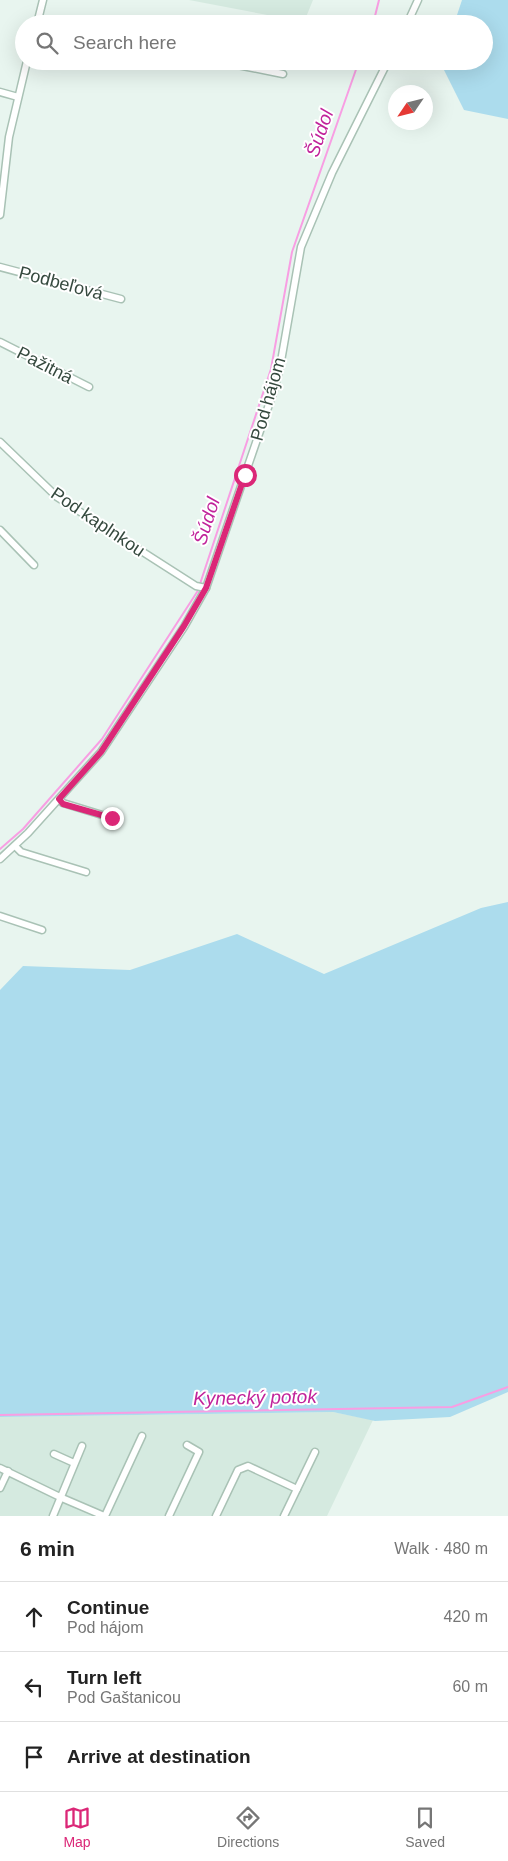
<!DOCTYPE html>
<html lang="en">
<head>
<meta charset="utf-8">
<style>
	:root { --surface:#fff; --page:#f2f2f2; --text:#222; --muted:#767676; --line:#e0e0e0; --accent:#db2777 }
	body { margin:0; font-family:Arial,sans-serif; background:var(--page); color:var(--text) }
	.compass { position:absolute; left:388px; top:85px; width:45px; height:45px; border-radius:50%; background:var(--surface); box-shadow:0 5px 20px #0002; rotate:235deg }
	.stop { position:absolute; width:15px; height:15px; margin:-11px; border:4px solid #db2777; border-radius:50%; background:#fff }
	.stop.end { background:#db2777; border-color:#fff; box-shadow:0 1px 5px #0008 }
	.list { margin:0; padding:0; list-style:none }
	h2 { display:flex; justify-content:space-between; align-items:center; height:65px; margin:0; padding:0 20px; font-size:21px }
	h2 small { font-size:16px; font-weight:400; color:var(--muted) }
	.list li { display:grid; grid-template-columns:32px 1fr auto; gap:15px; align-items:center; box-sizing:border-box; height:70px; padding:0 20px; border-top:1px solid var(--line) }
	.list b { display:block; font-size:19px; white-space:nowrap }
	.list p { margin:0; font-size:16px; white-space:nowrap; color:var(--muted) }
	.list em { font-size:16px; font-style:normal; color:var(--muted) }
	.icon { flex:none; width:28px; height:28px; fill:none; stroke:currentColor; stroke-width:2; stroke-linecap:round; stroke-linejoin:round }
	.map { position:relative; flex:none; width:508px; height:1516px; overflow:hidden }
	.search { position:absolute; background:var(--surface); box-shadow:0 5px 20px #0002; left:15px; right:15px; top:15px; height:55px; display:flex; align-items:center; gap:12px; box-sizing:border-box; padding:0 18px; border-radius:28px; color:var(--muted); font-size:19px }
	.sheet { height:275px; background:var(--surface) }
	nav { display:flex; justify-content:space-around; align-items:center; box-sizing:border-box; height:70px; border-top:1px solid var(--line); background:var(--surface); font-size:14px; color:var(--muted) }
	nav a { display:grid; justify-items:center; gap:2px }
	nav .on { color:var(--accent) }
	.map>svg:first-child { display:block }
	.residential { fill:#d5eae0 }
	.green { fill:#acdced }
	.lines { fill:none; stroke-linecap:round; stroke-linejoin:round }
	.stream { stroke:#f89ee3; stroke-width:2 }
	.minor-casing { stroke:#a9c2b5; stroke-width:9 }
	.minor { stroke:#fff; stroke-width:6 }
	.route { stroke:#db2777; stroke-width:6 }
	.labels { text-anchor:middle; stroke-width:4; stroke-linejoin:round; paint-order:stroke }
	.street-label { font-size:18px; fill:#35493e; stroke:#fff }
	.water-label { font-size:19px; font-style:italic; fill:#c1239b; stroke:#fff }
</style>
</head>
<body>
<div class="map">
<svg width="508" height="1516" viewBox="0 0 508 1516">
	<rect width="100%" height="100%" fill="#e8f5ef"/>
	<!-- residential -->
	<g class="residential">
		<polygon points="189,0 313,0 304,22"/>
		<polygon points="333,1412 373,1420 327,1516 0,1516 0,1417"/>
	</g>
	<!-- green -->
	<g class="green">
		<polygon points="462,0 508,0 508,119 464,110 440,62 484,61 484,24 454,24"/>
		<polygon points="508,902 508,1392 450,1417 375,1421 333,1412 0,1417 0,990 23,966 130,970 237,934 324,974 481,908"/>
	</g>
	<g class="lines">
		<!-- stream -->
		<g class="stream">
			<polyline points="373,24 379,0"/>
			<polyline points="200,584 271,369 292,252 359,61"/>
			<polyline points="0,849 23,829 102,739 199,589"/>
			<polyline points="0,1415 452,1407 508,1387"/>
		</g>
		<!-- minor casing -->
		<g class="minor-casing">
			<g id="minor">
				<polyline points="37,24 43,0"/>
				<polyline points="407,24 418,0"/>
				<polyline points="217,61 283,74"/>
				<polyline points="0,92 18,97"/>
				<polyline points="0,215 9,137 27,61"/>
				<polyline points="0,267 121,299"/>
				<polyline points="0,342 89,387"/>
				<polyline points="0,442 57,497 196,586 206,588"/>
				<polyline points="0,530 34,565"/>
				<polyline points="59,799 63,803 112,818"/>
				<polyline points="15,846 21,852 86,872"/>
				<polyline points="0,859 28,833 101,752 184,627 206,588 273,393 280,367 301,247 332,173 388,61"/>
				<polyline points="0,916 42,930"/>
				<polyline points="54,1454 74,1463"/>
				<polyline points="0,1468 62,1498 104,1516"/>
				<polyline points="0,1488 8,1471"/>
				<polyline points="53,1516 82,1446"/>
				<polyline points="105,1516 142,1436"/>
				<polyline points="169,1516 199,1452 187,1445"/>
				<polyline points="216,1516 238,1470 248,1466 297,1489"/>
				<polyline points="284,1516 315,1452"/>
			</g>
		</g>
		<!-- minor -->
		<use href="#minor" class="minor"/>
	</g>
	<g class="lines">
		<!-- route -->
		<polyline class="route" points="112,818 63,804 59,799 101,752 184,626 206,588 245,475"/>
	</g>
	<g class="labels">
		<!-- street labels -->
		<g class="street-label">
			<text transform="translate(61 283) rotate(15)" y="6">Podbeľová</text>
			<text transform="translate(45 365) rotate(27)" y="6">Pažitná</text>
			<text transform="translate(268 399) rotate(-74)" y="6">Pod hájom</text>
			<text transform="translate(98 522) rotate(34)" y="6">Pod kaplnkou</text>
		</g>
		<!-- water labels -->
		<g class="water-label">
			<text transform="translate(319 133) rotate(-71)" y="7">Šúdol</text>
			<text transform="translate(206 521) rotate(-72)" y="7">Šúdol</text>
			<text transform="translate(255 1397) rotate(-1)" y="7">Kynecký potok</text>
		</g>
	</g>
</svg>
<svg class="compass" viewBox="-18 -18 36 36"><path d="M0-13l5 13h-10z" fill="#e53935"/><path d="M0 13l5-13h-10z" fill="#767676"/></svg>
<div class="stop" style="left:245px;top:475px"></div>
<div class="stop end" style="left:112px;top:818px"></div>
<div class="search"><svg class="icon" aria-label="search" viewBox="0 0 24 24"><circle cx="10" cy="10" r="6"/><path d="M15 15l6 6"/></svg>Search here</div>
</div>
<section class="sheet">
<h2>6 min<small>Walk · 480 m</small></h2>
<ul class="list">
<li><svg class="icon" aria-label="ahead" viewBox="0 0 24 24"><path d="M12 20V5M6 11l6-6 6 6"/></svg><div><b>Continue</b><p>Pod hájom</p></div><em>420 m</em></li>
<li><svg class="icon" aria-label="left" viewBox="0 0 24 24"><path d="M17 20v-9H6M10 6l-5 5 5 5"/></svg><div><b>Turn left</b><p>Pod Gaštanicou</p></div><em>60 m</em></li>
<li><svg class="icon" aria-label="arrive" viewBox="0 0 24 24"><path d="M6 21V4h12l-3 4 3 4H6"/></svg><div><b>Arrive at destination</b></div></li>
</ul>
</section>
<nav>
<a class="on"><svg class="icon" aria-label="map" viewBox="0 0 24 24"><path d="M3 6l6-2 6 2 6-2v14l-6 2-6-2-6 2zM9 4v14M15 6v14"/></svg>Map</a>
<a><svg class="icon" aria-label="directions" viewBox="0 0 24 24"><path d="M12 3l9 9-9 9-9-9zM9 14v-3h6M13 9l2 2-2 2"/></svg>Directions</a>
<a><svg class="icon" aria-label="saved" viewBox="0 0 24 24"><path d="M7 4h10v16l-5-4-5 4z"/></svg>Saved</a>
</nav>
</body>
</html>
